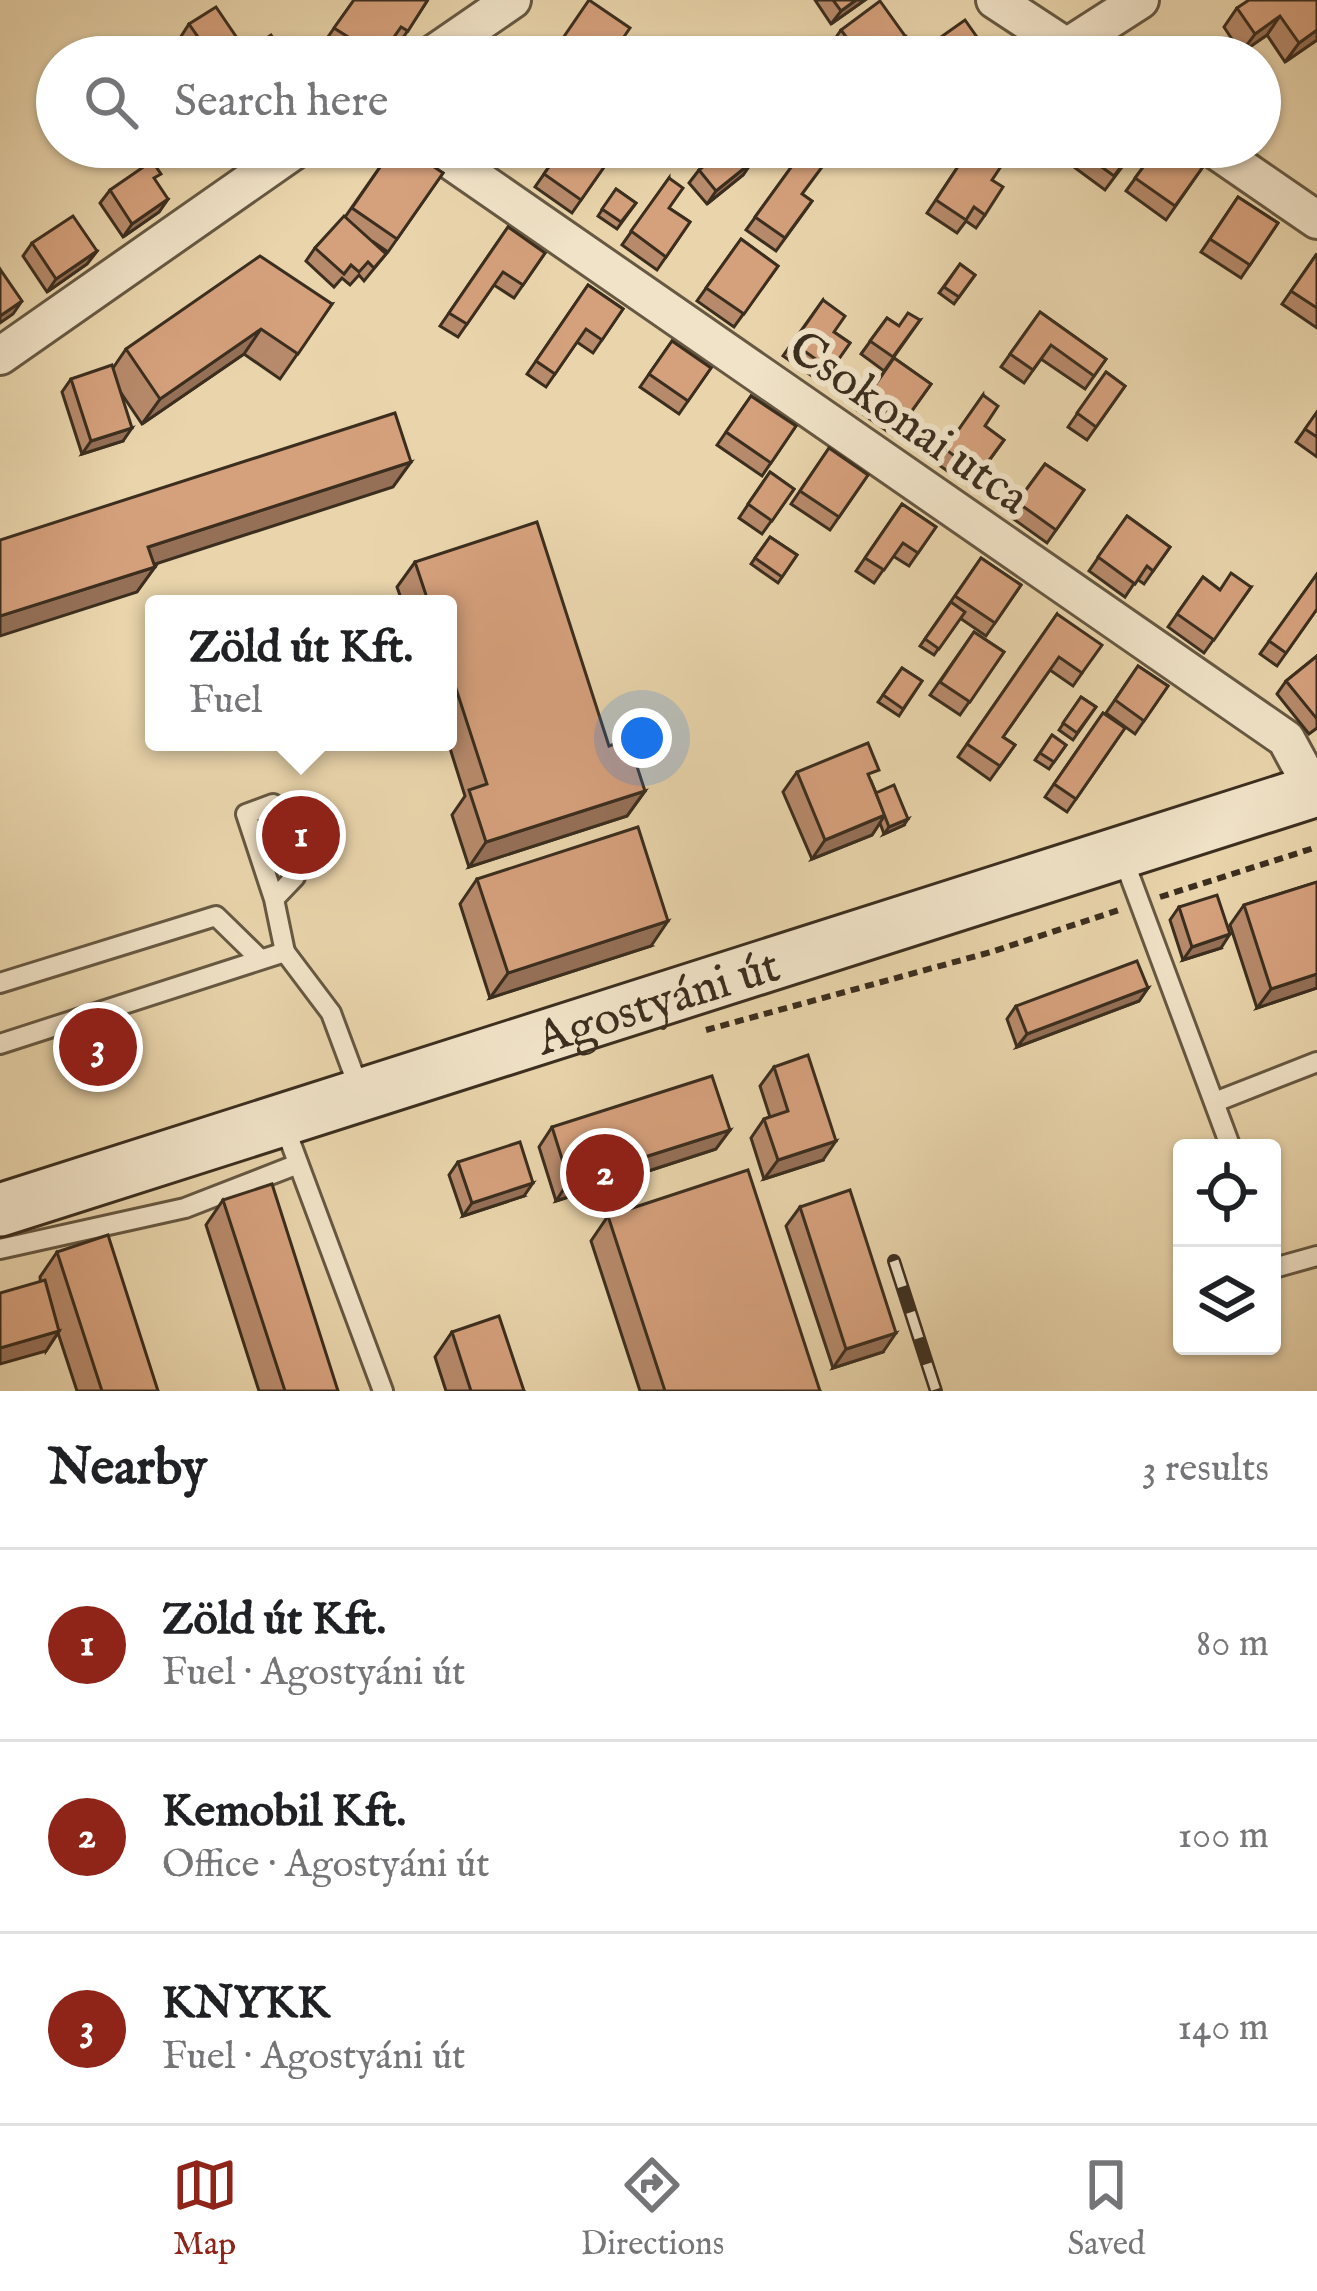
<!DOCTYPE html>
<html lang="en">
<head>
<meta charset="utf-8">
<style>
	:root { --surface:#fff; --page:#f6f6f6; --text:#202124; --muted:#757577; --line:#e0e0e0; --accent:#8f2418 }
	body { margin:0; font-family:"IM FELL English",serif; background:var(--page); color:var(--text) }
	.controls { position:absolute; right:36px; bottom:36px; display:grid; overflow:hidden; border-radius:12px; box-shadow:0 3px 9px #0004 }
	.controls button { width:108px; height:108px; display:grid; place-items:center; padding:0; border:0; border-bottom:3px solid var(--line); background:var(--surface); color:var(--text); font:60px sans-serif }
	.you { position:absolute; left:642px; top:738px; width:42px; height:42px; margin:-30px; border:9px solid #fff; border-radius:50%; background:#1a73e8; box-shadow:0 0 0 18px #1a73e833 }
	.badge { display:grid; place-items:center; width:78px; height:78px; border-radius:50%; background:var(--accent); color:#fff; font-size:39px; font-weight:700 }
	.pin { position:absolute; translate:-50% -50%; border:6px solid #fff; box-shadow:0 3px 12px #0006 }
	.popup { position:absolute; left:145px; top:595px; width:312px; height:156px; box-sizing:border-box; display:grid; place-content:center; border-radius:12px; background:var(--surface); filter:drop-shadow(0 3px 9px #0005); font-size:39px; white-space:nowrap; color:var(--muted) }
	.popup b { font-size:45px; color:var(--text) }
	.popup::after { content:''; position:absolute; left:50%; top:100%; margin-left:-24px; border:24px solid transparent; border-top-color:var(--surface) }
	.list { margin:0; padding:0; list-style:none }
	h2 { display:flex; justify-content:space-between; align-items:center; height:156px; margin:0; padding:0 48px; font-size:51px }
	h2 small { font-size:39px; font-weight:400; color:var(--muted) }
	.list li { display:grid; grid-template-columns:78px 1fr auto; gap:36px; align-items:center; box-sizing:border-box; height:192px; padding:0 48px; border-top:3px solid var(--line) }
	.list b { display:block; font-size:45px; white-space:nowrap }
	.list p { margin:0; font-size:39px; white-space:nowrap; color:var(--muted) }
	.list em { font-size:39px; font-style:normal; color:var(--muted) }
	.icon { flex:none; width:66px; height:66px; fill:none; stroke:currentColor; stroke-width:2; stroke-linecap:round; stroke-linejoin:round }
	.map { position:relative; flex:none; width:1317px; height:1391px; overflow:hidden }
	.search { position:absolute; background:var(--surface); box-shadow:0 3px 9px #0004; left:36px; right:36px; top:36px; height:132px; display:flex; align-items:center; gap:30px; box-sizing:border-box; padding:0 42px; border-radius:66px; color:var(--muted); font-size:45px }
	.sheet { height:732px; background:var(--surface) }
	nav { display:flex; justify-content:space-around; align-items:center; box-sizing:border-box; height:168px; border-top:3px solid var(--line); background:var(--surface); font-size:33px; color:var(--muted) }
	nav a { display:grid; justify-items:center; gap:6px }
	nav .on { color:var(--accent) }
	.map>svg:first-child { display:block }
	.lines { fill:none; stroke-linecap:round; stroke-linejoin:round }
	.lane-casing { stroke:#665842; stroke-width:24 }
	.street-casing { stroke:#665842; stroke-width:42 }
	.secondary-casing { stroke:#3b2e1f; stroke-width:57 }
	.path { stroke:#3b2e1f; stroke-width:6; stroke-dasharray:9 6; stroke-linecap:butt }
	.lane { stroke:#f1e3c8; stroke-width:18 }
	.street { stroke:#f1e3c8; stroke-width:36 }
	.secondary { stroke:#f1e3c8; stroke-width:51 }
	.rail-casing { stroke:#3b2e1f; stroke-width:14 }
	.rail { stroke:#f1e3c8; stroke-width:9; stroke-dasharray:27; stroke-linecap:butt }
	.wall { fill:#b78a6b; stroke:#3b2e1f; stroke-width:3 }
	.shaded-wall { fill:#957057; stroke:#3b2e1f; stroke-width:3 }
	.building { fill:#d5a07c; stroke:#3b2e1f; stroke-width:3 }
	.labels { text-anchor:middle; stroke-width:12; stroke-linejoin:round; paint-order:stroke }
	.street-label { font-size:48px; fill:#3b2e1f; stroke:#f1e3c8 }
</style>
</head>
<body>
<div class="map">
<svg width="1317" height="1391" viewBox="0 0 1317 1391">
	<rect width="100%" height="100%" fill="#e9d4ab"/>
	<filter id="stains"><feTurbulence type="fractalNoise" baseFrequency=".00167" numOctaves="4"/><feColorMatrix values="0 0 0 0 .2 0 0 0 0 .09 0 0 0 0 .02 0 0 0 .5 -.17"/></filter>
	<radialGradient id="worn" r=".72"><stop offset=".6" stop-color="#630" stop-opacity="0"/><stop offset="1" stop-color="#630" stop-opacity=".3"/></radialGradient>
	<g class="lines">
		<!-- lane casing -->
		<g class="lane-casing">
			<g id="lane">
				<polyline points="1123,858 1231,1148"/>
				<polyline points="274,899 246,814 273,804 295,877 274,899 285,952"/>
				<polyline points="0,983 216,916 260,959"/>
				<polyline points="0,1044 285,952 331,1013 360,1091"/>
				<polyline points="1215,1102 1317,1062"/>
				<polyline points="284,1125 383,1391"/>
				<polyline points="0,1249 185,1208 298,1164"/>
				<polyline points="1272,1262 1274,1268 1317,1256"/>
			</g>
		</g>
		<!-- street casing -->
		<g class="street-casing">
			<g id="street">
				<polyline points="995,0 1082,57"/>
				<polyline points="1067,47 1140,0"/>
				<polyline points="429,57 512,0"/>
				<polyline points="431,147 1286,739 1314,791"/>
				<polyline points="1211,147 1317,220"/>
				<polyline points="0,356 299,147"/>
			</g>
		</g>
		<!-- secondary casing -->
		<g class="secondary-casing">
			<g id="secondary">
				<path id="s1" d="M0 1210 1317 790"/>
			</g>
		</g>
		<!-- path -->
		<g class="path">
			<polyline points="1160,897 1317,847"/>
			<polyline points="706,1030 991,952 1119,910"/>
		</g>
		<!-- lane -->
		<use href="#lane" class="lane"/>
		<!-- street -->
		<use href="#street" class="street"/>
		<!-- secondary -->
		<use href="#secondary" class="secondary"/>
		<!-- rail casing -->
		<g class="rail-casing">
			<polyline id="rail" points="894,1261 936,1391"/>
		</g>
		<!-- rail -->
		<use href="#rail" class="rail"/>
	</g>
	<!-- wall -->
	<g class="wall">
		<polygon points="354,0 427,1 399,44 393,41 382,57 350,57 325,41"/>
		<polygon points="815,0 865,0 831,24"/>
		<polygon points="1317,0 1317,40 1285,62 1267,35 1241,53 1224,27 1237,8"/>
		<polygon points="189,24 247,53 249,50 286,57 206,57 204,54 200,57 193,57 180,38"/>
		<polygon points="841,30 905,36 896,49 885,57 842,57 832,43"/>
		<polygon points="394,147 443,173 388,252 372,241 386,254 364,281 359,275 350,285 342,278 334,287 306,261 315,248 345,217"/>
		<polygon points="563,147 611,157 572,213 535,187"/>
		<polygon points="971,147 992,180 985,215 976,228 966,221 957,233 927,213"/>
		<polygon points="1072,147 1137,147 1105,190 1063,159"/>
		<polygon points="1158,147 1202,168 1166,220 1126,191"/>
		<polygon points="805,148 802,194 812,201 776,251 746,230"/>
		<polygon points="752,162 743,175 707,204 689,183 699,170"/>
		<polygon points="669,178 669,208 690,222 657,270 622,245"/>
		<polygon points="616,189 636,203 617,229 598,216"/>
		<polygon points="110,190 168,199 159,212 123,237 100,203"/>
		<polygon points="1238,197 1278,223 1241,278 1201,252"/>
		<polygon points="508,227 545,253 514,298 494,285 458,337 440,326"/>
		<polygon points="741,239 778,266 734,327 697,301"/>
		<polygon points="32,243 97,251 87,264 47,292 23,256"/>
		<polygon points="1316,255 1317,256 1317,328 1282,304"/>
		<polygon points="960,264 975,275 954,304 939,293"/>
		<polygon points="588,285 623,309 593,353 577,342 546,387 527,374"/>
		<polygon points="823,300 834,332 850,343 822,383 783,356"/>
		<polygon points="332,304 280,379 244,354 142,424 121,393 123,441 82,454 62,392 71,379 113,368 126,349"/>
		<polygon points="1040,312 1106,359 1085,389 1041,359 1024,383 1001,367"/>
		<polygon points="887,318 899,326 920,320 884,371 861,354"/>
		<polygon points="672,341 711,368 679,414 640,387"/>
		<polygon points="894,358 931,384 894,436 857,410"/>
		<polygon points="1106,372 1125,386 1087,440 1068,427"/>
		<polygon points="983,395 985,426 1004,440 970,487 936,463"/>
		<polygon points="751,396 796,426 762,476 717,445"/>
		<polygon points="1317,412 1317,457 1296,442"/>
		<polygon points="829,448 868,475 830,530 791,504"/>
		<polygon points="1045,464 1084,490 1047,543 1008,515"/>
		<polygon points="770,472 794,489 762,534 739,518"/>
		<polygon points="902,504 936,527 909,566 893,556 874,583 856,571"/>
		<polygon points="1127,516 1170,547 1144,584 1137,579 1125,597 1089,571"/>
		<polygon points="770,537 797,555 778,583 751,564"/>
		<polygon points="981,558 1021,585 986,636 960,618 934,655 920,646"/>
		<polygon points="415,562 609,746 645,791 627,816 469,867 452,815 465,796 448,742 448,604 403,604 397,587"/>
		<polygon points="1317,574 1317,609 1277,666 1260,654"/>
		<polygon points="1203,577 1220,590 1251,587 1204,653 1168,627"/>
		<polygon points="1057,614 1082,673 1073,686 1050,670 1003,737 1015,745 990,780 958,757"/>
		<polygon points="974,632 1004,652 960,715 930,695"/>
		<polygon points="1317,656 1317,728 1309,734 1277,694 1286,681"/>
		<polygon points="1138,666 1168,686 1135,734 1106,713"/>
		<polygon points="902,668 922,681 899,716 878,702"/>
		<polygon points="1081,697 1096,707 1073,740 1059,730"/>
		<polygon points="1103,713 1125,728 1067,812 1045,797"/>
		<polygon points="1052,735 1066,745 1049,769 1035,760"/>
		<polygon points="797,772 871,781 876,793 904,825 884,834 880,823 872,835 812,859 783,792"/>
		<polygon points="477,879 651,946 490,998 460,904"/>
		<polygon points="1317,882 1317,988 1257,1008 1230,925 1244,905"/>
		<polygon points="1179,907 1221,948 1183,960 1170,920"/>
		<polygon points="1148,988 1139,1001 1017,1047 1007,1019 1016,1006"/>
		<polygon points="774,1067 823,1160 764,1179 751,1138 764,1119 770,1117 760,1086"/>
		<polygon points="552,1127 716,1149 556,1201 539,1147"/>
		<polygon points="458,1162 524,1196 463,1216 449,1175"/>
		<polygon points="223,1200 338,1391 259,1391 206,1225"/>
		<polygon points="800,1207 883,1352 833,1368 786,1226"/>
		<polygon points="608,1216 820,1391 640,1391 591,1241"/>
		<polygon points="57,1252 158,1391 77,1391 58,1333 46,1351 40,1277"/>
		<polygon points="452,1332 524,1391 446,1391 435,1357"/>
	</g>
	<!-- shaded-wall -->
	<g class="shaded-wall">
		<polygon points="856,0 865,0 831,24 841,11"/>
		<polygon points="1280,16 1267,35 1241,53 1255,34"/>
		<polygon points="1317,30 1317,40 1285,62 1299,43"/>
		<polygon points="905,36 896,49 885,57 876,57"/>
		<polygon points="752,162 743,175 707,204 716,191"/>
		<polygon points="168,199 159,212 123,237 132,224"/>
		<polygon points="97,251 87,264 47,292 56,279"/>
		<polygon points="22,301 13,314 0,323 0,316"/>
		<polygon points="261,329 244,354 142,424 160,399"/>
		<polygon points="132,428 123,441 82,454 91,441"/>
		<polygon points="411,462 393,487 131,572 148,547"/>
		<polygon points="155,567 137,592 0,636 0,616"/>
		<polygon points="645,791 627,816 469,867 486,842"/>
		<polygon points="885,815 872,835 812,859 825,840"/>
		<polygon points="908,819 904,825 884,834 889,827"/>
		<polygon points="668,921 651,946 490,998 508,973"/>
		<polygon points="1230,934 1221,948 1183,960 1192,947"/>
		<polygon points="1317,974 1317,988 1257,1008 1271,989"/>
		<polygon points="1148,988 1139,1001 1017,1047 1027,1034"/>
		<polygon points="730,1130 716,1149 556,1201 569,1181"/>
		<polygon points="836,1141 823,1160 764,1179 778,1160"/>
		<polygon points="533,1183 524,1196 463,1216 472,1203"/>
		<polygon points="59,1331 46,1351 0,1364 0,1348"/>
		<polygon points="896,1333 883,1352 833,1368 846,1349"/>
	</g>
	<!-- building -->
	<g class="building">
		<polygon points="354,0 425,0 427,1 408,31 401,27 380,57 334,28"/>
		<polygon points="589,0 630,28 610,57 550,57"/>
		<polygon points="833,0 856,0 841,11"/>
		<polygon points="1249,0 1317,0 1317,30 1299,43 1280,16 1255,34 1237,8"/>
		<polygon points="880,1 905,36 876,57 861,57 841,30"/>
		<polygon points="216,7 250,57 224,57 213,41 205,47 189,24"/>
		<polygon points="965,20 991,57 914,57 914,56"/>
		<polygon points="271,35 286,57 254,57 249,50"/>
		<polygon points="394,147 405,147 443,173 397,239 352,208"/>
		<polygon points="563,147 596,147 611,157 581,200 544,174"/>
		<polygon points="727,147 740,147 752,162 716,191 699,170"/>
		<polygon points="971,147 982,147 1004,162 992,180 1003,187 985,215 974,207 966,220 936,200"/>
		<polygon points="1074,147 1136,147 1114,176"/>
		<polygon points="1158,147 1172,147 1202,168 1175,206 1135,178"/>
		<polygon points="805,148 825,163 802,194 812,201 785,238 755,217"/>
		<polygon points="152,161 161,174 154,178 168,199 132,224 110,190"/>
		<polygon points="669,178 683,188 669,208 690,222 666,257 631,231"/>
		<polygon points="616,189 636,203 621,222 602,209"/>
		<polygon points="1238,197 1278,223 1250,265 1210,239"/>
		<polygon points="73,216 97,251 56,279 32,243"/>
		<polygon points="344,216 386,254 374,268 368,262 359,272 351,265 344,274 315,248"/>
		<polygon points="508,227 545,253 523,285 503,272 467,324 449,313"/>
		<polygon points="741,239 778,266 744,314 706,288"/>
		<polygon points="1316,255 1317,256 1317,308 1291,291"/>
		<polygon points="260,256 332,304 298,354 261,329 160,399 126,349"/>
		<polygon points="960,264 975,275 959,297 944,287"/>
		<polygon points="0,269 22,301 0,316"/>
		<polygon points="588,285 623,309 602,340 586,329 555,374 536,361"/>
		<polygon points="823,300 845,316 834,332 850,343 831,370 793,343"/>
		<polygon points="1040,312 1106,359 1094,376 1051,345 1033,370 1010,354"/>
		<polygon points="908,313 920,320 893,357 870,341 887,318 899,326"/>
		<polygon points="672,341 711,368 688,401 649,374"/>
		<polygon points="894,358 931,384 903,423 867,397"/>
		<polygon points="112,365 132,428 91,441 71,379"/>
		<polygon points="1106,372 1125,386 1096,427 1077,413"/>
		<polygon points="983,395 998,406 985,426 1004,440 979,474 945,449"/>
		<polygon points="751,396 796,426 771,463 726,432"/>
		<polygon points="1317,412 1317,437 1305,429"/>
		<polygon points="395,413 411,462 148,547 155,567 0,616 0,540"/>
		<polygon points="829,448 868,475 839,517 800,491"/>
		<polygon points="1045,464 1084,490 1056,530 1017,502"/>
		<polygon points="770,472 794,489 772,521 748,504"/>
		<polygon points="902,504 936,527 918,553 903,543 884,570 865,558"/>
		<polygon points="1127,516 1170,547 1153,571 1147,566 1135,584 1098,557"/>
		<polygon points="537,522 609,746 628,739 645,791 486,842 469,790 487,784 448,664 448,604 429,604 415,562"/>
		<polygon points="770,537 797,555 782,577 755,558"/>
		<polygon points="981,558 1021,585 995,623 955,596"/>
		<polygon points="1231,573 1251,587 1214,640 1177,614 1203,577 1220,590"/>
		<polygon points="1317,574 1317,609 1286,653 1269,641"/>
		<polygon points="951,602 965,612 939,649 925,639"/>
		<polygon points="1057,614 1102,645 1082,673 1059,657 1003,737 1015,745 1000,766 967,744"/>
		<polygon points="974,632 1004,652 970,702 940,682"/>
		<polygon points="1317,656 1317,719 1286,681"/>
		<polygon points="1138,666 1168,686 1144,721 1115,700"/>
		<polygon points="902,668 922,681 903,709 883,695"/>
		<polygon points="1081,697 1096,707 1077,733 1063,723"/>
		<polygon points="1103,713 1125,728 1076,799 1054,784"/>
		<polygon points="1052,735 1066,745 1054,762 1040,753"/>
		<polygon points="868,743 879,770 868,774 885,815 825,840 797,772"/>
		<polygon points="894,785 908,819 889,827 876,793"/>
		<polygon points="638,827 668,921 508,973 477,879"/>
		<polygon points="1317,882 1317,974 1271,989 1244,905"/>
		<polygon points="1217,895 1230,934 1192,947 1179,907"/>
		<polygon points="1137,961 1148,988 1027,1034 1016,1006"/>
		<polygon points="808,1055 836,1141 778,1160 764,1119 788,1111 774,1067"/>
		<polygon points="712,1076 730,1130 569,1181 552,1127"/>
		<polygon points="520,1142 533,1183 472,1203 458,1162"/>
		<polygon points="748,1170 820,1391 665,1391 608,1216"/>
		<polygon points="272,1184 338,1391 285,1391 223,1200"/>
		<polygon points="850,1190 896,1333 846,1349 800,1207"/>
		<polygon points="108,1235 158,1391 102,1391 57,1252"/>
		<polygon points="45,1280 59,1331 0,1348 0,1293"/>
		<polygon points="499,1316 524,1391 471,1391 452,1332"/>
	</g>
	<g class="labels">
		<!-- street labels -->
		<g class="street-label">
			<text transform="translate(910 421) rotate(35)" y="17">Csokonai utca</text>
			<text dy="17" stroke="none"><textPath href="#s1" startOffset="690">Agostyáni út</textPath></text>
		</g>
	</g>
	<rect width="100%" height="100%" filter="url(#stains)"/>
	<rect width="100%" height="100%" fill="url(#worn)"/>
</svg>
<div class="controls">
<button><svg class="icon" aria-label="locate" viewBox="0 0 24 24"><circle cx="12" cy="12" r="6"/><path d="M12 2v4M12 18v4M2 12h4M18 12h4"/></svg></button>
<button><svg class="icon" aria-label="layers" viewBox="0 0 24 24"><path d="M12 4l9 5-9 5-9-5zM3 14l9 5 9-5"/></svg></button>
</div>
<div class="you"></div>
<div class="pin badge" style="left:301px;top:835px">1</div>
<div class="popup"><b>Zöld út Kft.</b>Fuel</div>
<div class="pin badge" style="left:605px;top:1173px">2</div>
<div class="pin badge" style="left:98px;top:1047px">3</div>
<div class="search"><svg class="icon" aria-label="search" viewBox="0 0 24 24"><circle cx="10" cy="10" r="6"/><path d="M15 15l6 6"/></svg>Search here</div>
</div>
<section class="sheet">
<h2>Nearby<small>3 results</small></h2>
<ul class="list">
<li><span class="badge">1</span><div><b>Zöld út Kft.</b><p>Fuel · Agostyáni út</p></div><em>80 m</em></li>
<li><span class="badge">2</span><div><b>Kemobil Kft.</b><p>Office · Agostyáni út</p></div><em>100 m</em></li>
<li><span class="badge">3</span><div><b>KNYKK</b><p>Fuel · Agostyáni út</p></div><em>140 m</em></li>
</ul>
</section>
<nav>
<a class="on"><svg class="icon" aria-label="map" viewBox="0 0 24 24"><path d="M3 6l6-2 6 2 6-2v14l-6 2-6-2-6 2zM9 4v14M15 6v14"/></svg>Map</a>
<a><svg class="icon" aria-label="directions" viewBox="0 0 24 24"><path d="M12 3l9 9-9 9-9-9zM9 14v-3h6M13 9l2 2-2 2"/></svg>Directions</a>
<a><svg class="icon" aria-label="saved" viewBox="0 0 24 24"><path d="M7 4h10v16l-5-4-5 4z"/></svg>Saved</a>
</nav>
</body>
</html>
